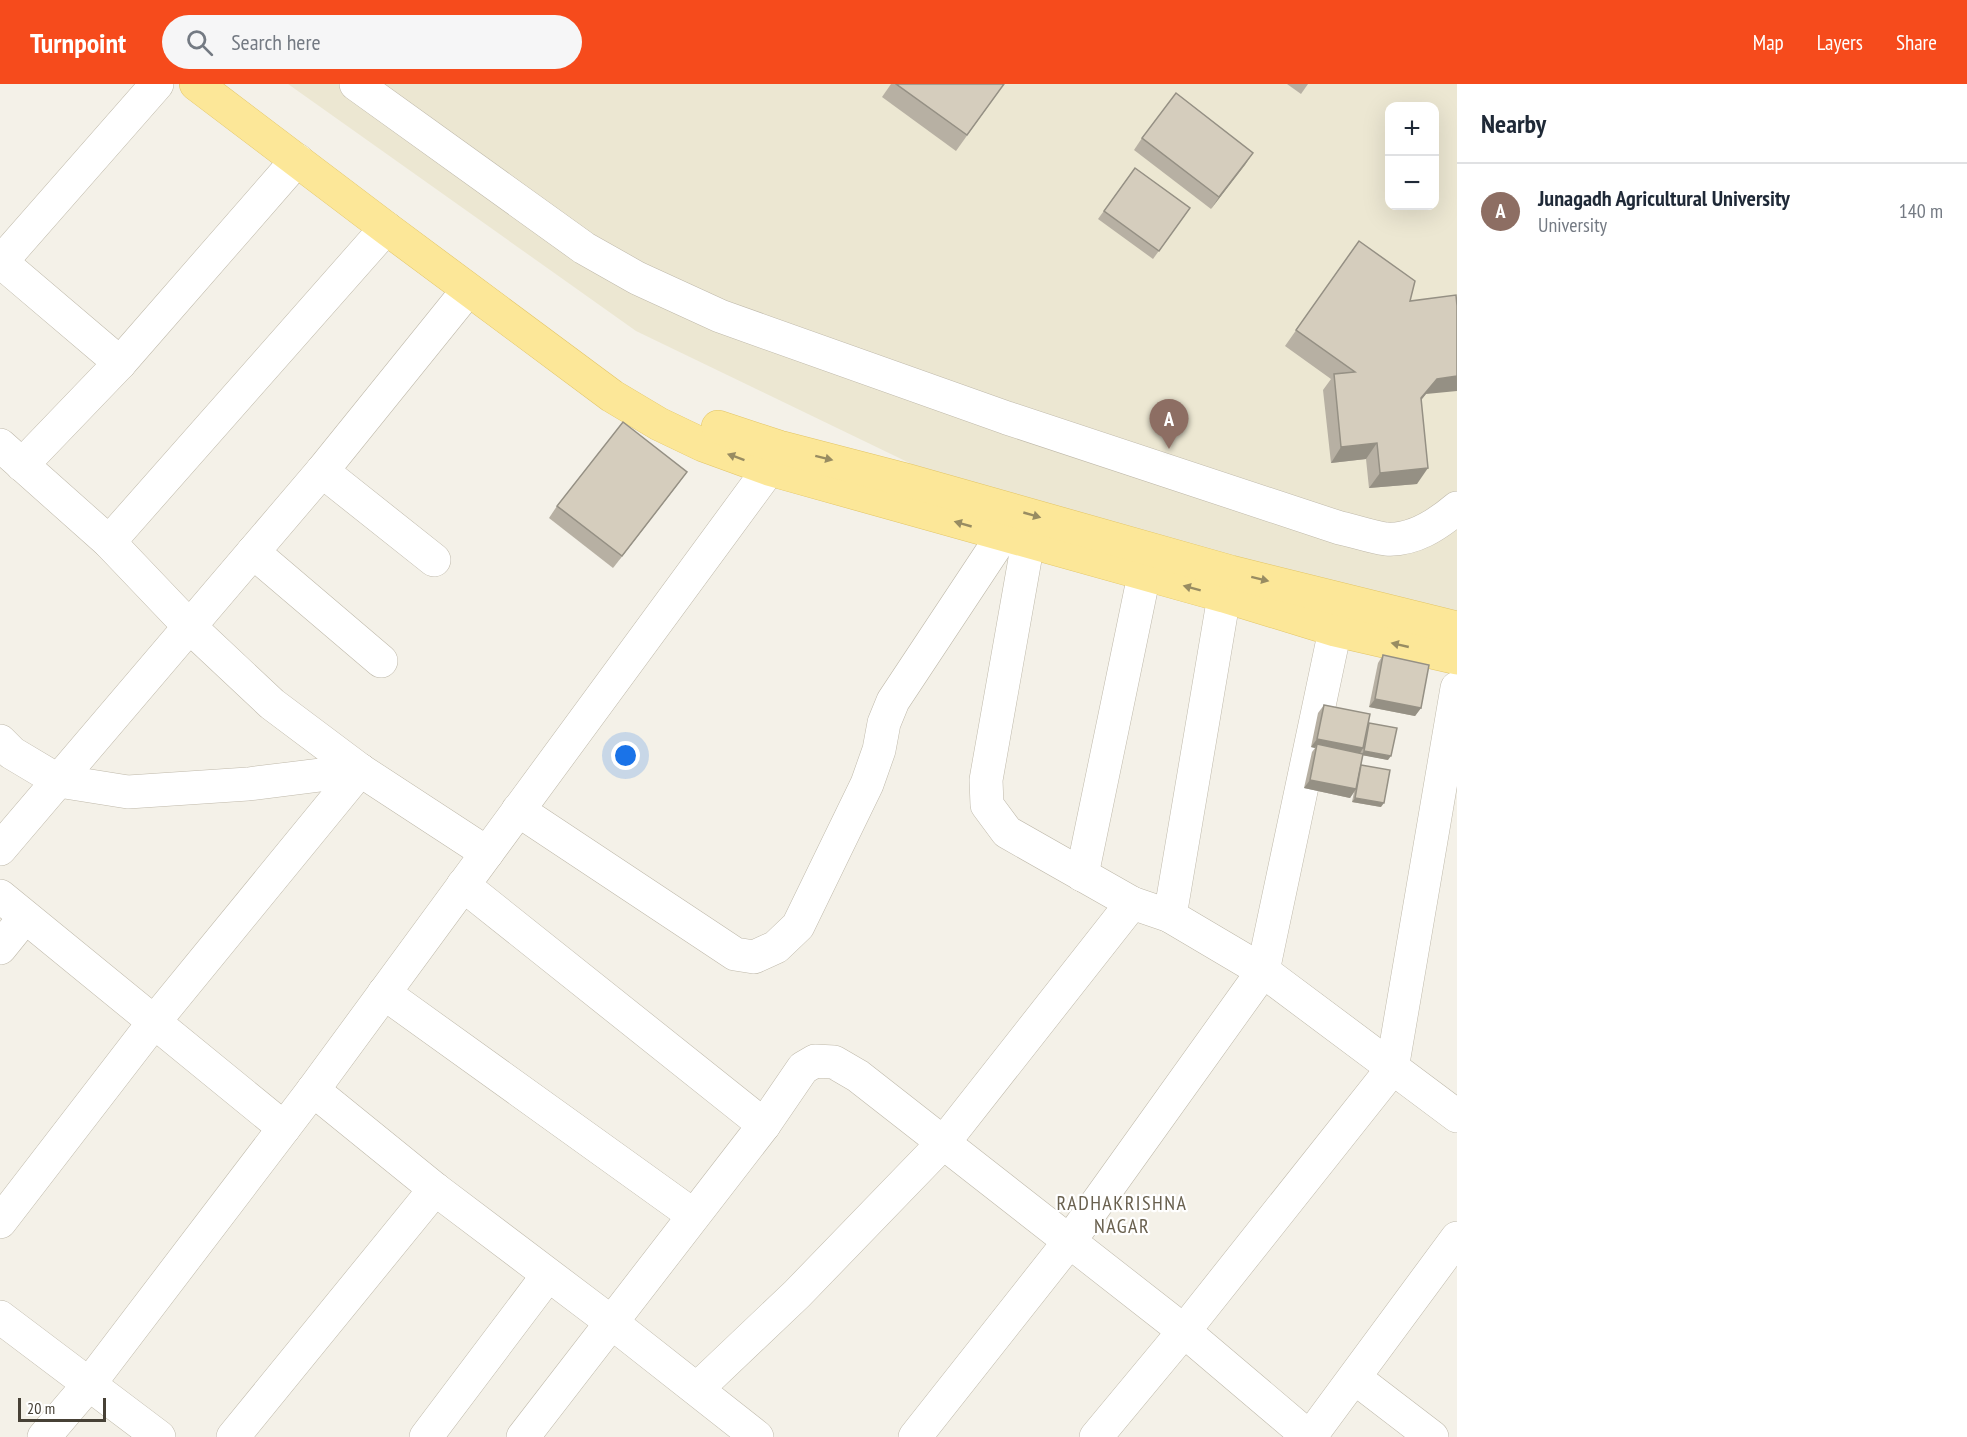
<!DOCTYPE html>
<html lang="en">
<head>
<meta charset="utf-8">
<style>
	:root { --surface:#fff; --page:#f6f6f7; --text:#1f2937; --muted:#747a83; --line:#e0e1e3; --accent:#f64b1c }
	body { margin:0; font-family:"PT Sans Narrow",sans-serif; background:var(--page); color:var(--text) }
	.controls { position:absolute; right:18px; top:18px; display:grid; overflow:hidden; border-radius:12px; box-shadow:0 6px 24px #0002 }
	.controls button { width:54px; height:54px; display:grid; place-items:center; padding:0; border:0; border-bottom:2px solid var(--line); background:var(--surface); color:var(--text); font:30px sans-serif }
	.scale { position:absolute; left:18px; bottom:15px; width:88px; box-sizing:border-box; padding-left:6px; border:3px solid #474136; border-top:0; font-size:16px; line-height:21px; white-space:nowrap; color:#474136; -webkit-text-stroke:4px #fff; paint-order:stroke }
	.you { position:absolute; left:626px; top:672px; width:21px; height:21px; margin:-15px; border:4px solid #fff; border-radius:50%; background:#1a73e8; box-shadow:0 0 0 9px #1a73e833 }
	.badge { display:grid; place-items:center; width:39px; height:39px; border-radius:50%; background:var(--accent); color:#fff; font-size:20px; font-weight:700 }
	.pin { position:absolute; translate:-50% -50px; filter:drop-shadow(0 2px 3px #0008) }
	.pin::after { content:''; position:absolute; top:32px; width:21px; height:18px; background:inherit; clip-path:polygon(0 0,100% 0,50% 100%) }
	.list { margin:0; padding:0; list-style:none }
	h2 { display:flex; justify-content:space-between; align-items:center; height:78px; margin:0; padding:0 24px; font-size:26px }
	h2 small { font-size:20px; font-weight:400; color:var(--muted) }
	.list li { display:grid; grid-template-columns:39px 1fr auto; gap:18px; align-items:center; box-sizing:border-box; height:96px; padding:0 24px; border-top:2px solid var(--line) }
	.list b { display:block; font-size:22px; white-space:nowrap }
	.list p { margin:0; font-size:20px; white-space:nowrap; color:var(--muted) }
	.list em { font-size:20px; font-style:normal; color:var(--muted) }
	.icon { flex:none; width:33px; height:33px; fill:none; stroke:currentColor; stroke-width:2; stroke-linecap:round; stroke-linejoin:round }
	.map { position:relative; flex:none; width:1457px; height:1353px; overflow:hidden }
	header { display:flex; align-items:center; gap:36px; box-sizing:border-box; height:84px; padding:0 30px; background:var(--accent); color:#fff }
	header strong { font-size:28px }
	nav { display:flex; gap:33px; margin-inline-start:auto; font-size:21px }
	.search { width:420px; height:54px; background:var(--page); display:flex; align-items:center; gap:15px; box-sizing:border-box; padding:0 21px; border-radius:33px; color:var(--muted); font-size:22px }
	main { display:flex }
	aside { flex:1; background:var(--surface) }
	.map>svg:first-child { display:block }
	.education { fill:#ece7d2; fill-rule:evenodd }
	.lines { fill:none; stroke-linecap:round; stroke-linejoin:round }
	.street-casing { stroke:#bfb9aa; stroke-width:34 }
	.primary-casing { stroke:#e2c567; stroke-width:34 }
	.street { stroke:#fff; stroke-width:33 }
	.primary { stroke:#fce798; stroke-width:33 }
	.wall { fill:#b7b0a3 }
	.shaded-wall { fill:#959084 }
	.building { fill:#d5cdbd; stroke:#959084; stroke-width:1.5 }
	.oneway { fill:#988c62 }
	.labels { text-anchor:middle; stroke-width:4.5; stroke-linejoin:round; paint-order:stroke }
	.neighbourhood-label { font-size:20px; letter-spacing:1.5px; fill:#69604e; stroke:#fff }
</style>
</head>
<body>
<header>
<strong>Turnpoint</strong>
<div class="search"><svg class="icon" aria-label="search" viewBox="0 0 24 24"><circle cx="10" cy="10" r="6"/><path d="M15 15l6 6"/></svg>Search here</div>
<nav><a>Map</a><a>Layers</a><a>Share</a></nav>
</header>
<main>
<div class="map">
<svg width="1457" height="1353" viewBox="0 0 1457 1353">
	<rect width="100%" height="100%" fill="#f4f1e8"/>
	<!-- education -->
	<path class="education" d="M288 0H1457V538L1127 484 636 247ZM1390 22H1434V122H1390Z"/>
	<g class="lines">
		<!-- street casing -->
		<g class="street-casing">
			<g id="street">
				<path d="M356 0 584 164 637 194 720 232 1007 334 1340 444C1355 447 1371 453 1386 455 1413 457 1437 441 1457 424"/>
				<polyline points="0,177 120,279"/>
				<polyline points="1,178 157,0"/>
				<polyline points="0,361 109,458 190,543 272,620 360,686 487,769"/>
				<polyline points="22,381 120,279 297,76"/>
				<polyline points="322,387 434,476"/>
				<polyline points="109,458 386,144"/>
				<polyline points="1028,458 986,696 987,721 1007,748 1132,819 1170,832 1263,887 1457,1032"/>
				<polyline points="253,468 381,577"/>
				<polyline points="0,657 12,669 59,697 128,708 248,700 360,686"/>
				<polyline points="518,726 735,870 754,873 776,863 798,842 867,700 879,666 884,639 893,617 1003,451"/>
				<polyline points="0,765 322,387 468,206"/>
				<polyline points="1082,791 1144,491"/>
				<polyline points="463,801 764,1041"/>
				<polyline points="0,812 284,1044"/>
				<polyline points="1170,832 1224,512"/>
				<polyline points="0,864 25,833"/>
				<polyline points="384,909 693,1131"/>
				<polyline points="313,1006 435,1105 611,1238 757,1353"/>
				<polyline points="0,1138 154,938 360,686"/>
				<polyline points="0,1233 159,1353"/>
				<polyline points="1355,1294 1432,1353"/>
				<polyline points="697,1305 797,1210 944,1058 1132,819"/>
				<polyline points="44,1353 90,1299 313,1006 769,385"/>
				<polyline points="233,1353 435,1105"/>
				<polyline points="426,1353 548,1191"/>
				<polyline points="523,1353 764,1041 803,984 815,977 834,978 858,992 1184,1247 1309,1353"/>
				<polyline points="915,1353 1069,1158 1263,887 1335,546"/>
				<polyline points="1096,1353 1184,1247 1392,985 1457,604"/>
				<polyline points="1310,1353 1457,1154"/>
			</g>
		</g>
		<!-- primary casing -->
		<g class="primary-casing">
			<g id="primary">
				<polyline points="196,0 386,144 612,312 659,340 703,361 769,385 1224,512 1335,546 1457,574"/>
				<polyline points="718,343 779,363 906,396 1231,488 1457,544"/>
			</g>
		</g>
		<!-- street -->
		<use href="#street" class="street"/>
		<!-- primary -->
		<use href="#primary" class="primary"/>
	</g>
	<!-- wall -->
	<g class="wall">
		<polygon points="891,0 1004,0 956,67 882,13"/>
		<polygon points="1287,0 1308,0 1301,10"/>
		<polygon points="1142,54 1253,69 1211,125 1134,66"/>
		<polygon points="1135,84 1190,124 1153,175 1098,135"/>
		<polygon points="1359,157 1410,217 1426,310 1421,316 1417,400 1369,404 1366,375 1331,379 1323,306 1331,295 1285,262"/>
		<polygon points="678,400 613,484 549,434 557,422"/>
		<polygon points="1383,571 1421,624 1415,632 1369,623 1378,579"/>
		<polygon points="1324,621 1368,641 1369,639 1388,676 1363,671 1361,681 1381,723 1352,718 1354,708 1350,714 1304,704 1312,668 1315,664 1311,663 1318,629"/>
	</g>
	<!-- shaded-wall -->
	<g class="shaded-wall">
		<polygon points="1253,69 1245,81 1211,125 1219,113"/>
		<polygon points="1457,292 1457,307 1426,310 1410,330 1421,314 1437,295"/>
		<polygon points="1377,359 1366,375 1331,379 1341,363"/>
		<polygon points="1428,384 1417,400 1369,404 1380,389"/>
		<polygon points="687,388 678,400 613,484 622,472"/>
		<polygon points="1375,615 1421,624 1415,632 1369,623"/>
		<polygon points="1317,655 1363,664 1358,673 1317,660 1315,664 1311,663"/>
		<polygon points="1364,667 1391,672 1388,676 1361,671"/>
		<polygon points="1310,696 1356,705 1350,714 1304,704"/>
		<polygon points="1355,714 1384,719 1381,723 1352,718"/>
	</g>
	<!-- building -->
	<g class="building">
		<polygon points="896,0 1004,0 967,51"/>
		<polygon points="1176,9 1253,69 1219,113 1142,54"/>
		<polygon points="1135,84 1190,124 1159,167 1104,127"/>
		<polygon points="1359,157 1415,197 1410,217 1456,211 1457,222 1457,292 1437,295 1421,314 1428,384 1380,389 1377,359 1341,363 1334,290 1355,288 1296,246"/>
		<polygon points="623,338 687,388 622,472 557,422"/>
		<polygon points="1383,571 1429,581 1421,624 1375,615"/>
		<polygon points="1324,621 1370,630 1363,664 1317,655"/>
		<polygon points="1369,639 1397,644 1391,672 1364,667"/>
		<polygon points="1317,660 1363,670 1356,705 1310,696"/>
		<polygon points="1361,681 1390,686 1384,719 1355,714"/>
	</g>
	<!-- one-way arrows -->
	<defs><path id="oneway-solid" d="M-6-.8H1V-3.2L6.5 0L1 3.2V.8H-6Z" transform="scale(1.5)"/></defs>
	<g class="oneway">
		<use href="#oneway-solid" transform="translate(736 373) rotate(-160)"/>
		<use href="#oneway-solid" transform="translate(824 374) rotate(14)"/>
		<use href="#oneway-solid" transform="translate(1032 431) rotate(16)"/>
		<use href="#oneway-solid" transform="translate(963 440) rotate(-164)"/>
		<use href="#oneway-solid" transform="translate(1260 495) rotate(14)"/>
		<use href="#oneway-solid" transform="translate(1192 504) rotate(-165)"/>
		<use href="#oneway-solid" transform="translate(1400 561) rotate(-167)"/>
	</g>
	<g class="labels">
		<!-- neighbourhood labels -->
		<g class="neighbourhood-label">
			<text x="1122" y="1126">RADHAKRISHNA<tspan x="1122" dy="23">NAGAR</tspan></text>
		</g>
	</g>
</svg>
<div class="controls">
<button>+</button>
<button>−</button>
</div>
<div class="scale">20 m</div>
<div class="you"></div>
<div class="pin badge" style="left:1169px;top:365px;background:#8d6e63">A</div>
</div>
<aside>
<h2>Nearby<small></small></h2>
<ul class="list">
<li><span class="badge" style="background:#8d6e63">A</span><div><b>Junagadh Agricultural University</b><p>University</p></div><em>140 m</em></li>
</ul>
</aside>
</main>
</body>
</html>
